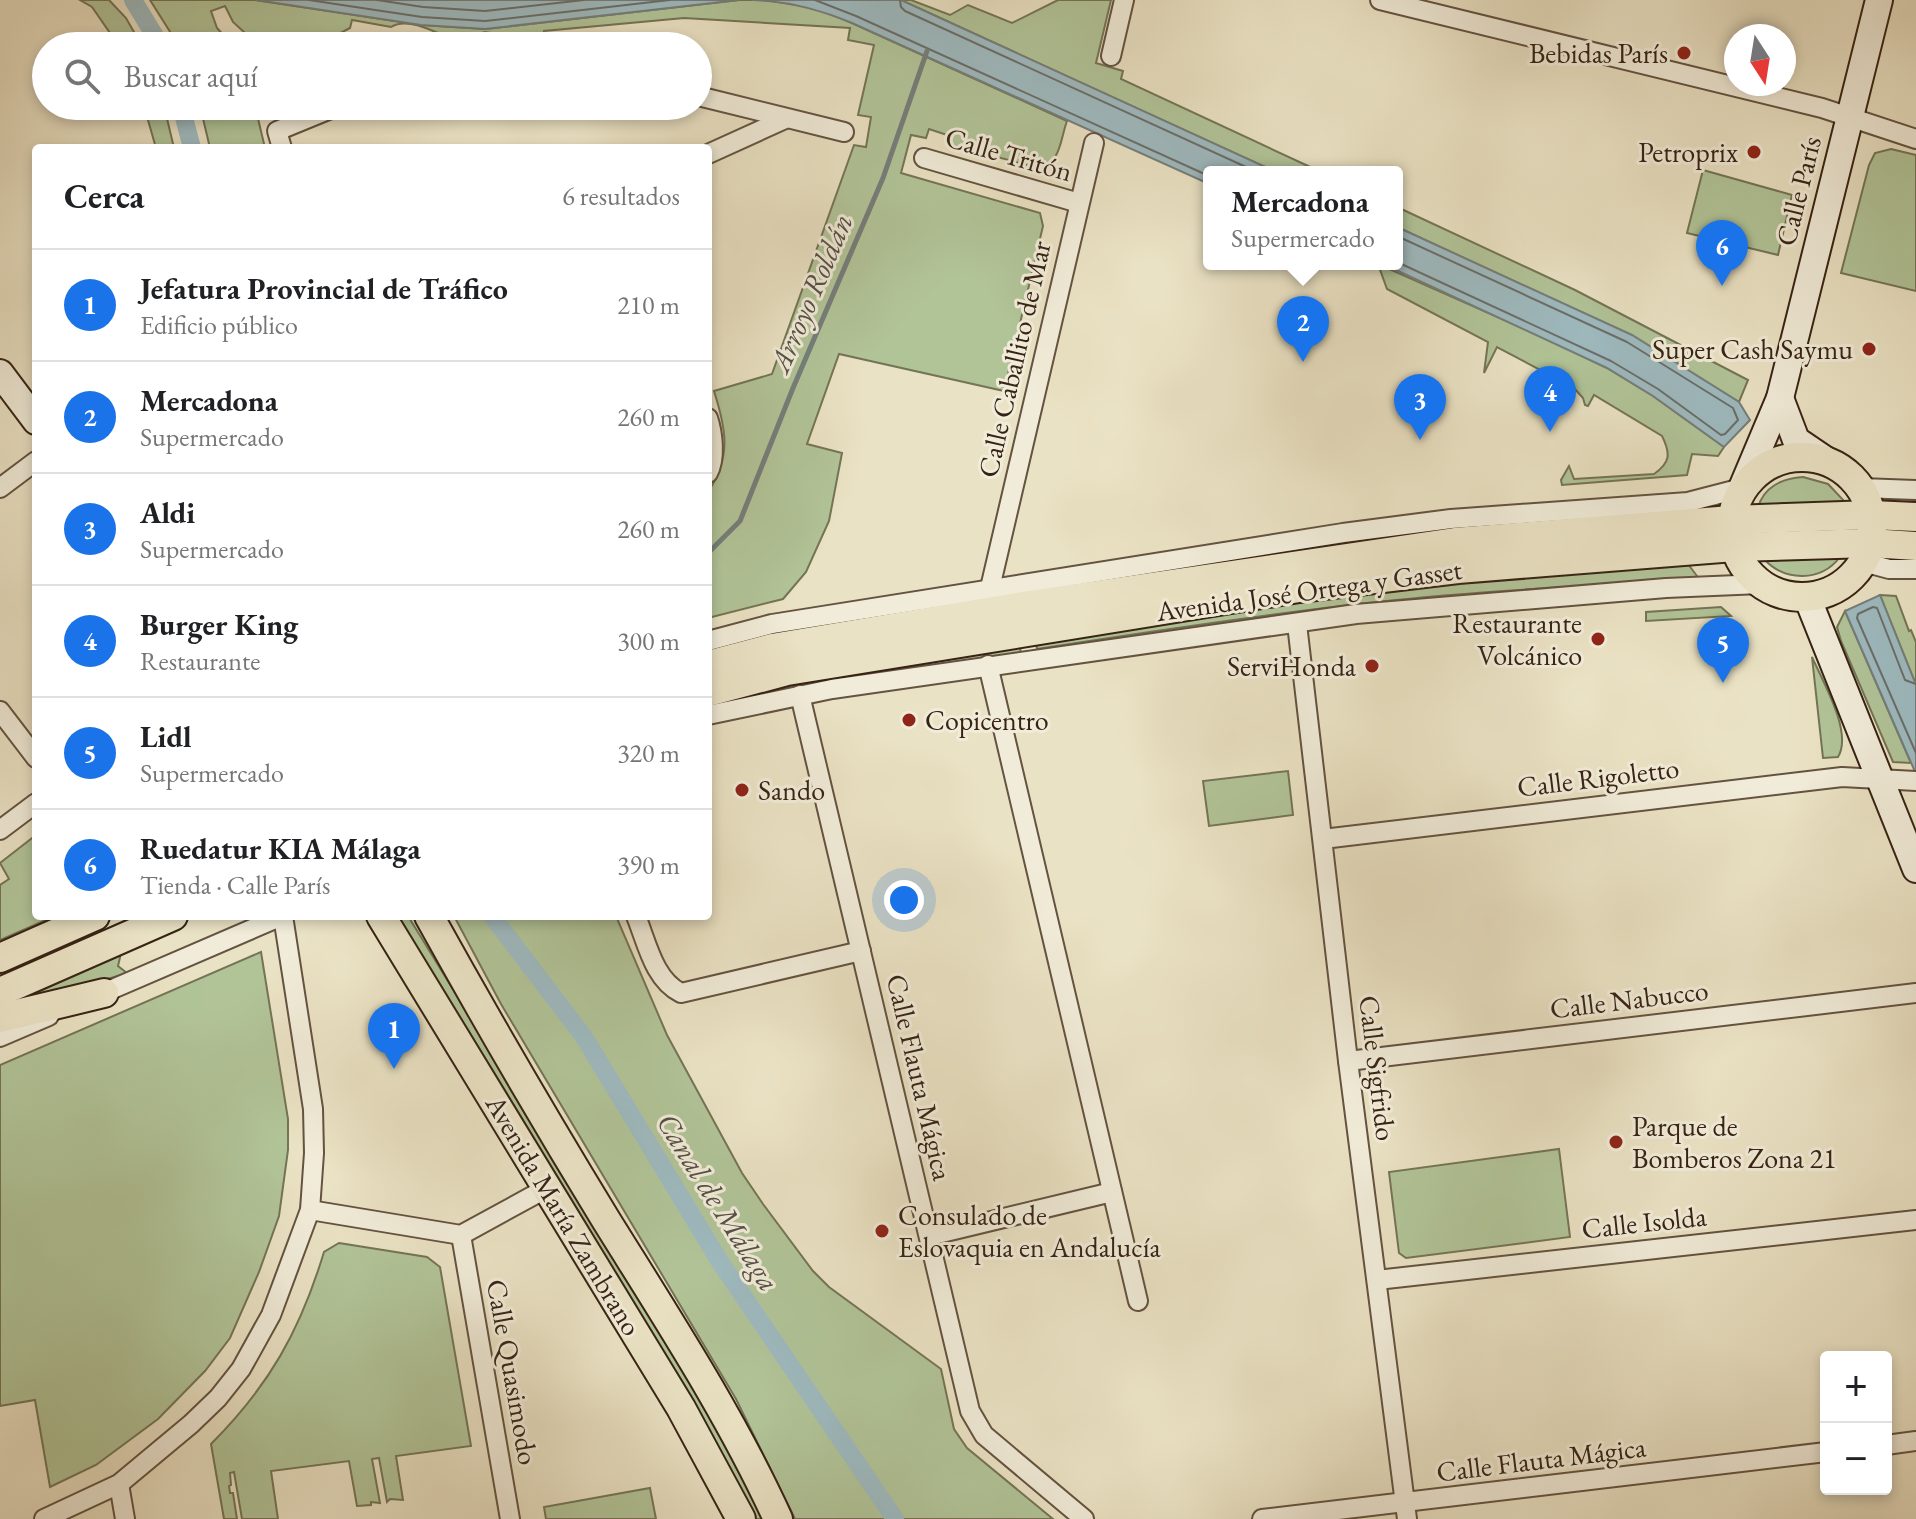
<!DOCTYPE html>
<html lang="es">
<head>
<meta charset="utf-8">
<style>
	:root { --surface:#fff; --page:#f2f2f2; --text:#202124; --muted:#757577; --line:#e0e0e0; --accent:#1a73e8 }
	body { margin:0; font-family:"EB Garamond",serif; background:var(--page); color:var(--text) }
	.controls { position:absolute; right:24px; bottom:24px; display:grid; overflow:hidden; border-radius:8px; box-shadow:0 4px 12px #0003 }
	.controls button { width:72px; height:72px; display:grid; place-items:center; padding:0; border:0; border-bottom:2px solid var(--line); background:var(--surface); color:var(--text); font:40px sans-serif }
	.compass { position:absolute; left:1724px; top:24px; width:72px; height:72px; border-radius:50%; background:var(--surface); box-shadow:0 4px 12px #0003; rotate:168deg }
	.you { position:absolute; left:904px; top:900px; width:28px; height:28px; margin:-20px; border:6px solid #fff; border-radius:50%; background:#1a73e8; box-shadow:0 0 0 12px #1a73e833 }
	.badge { display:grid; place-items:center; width:52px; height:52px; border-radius:50%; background:var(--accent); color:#fff; font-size:26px; font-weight:700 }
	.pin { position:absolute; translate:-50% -66px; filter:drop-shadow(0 2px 4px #0008) }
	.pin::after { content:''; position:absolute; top:42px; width:28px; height:24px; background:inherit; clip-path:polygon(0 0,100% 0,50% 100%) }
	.popup { position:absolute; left:1203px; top:166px; width:200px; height:104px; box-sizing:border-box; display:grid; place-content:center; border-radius:8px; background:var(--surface); filter:drop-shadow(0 2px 6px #0005); font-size:26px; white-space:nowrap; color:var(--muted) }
	.popup b { font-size:30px; color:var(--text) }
	.popup::after { content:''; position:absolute; left:50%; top:100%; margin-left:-16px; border:16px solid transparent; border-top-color:var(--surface) }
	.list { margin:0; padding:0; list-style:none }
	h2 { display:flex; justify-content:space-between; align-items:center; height:104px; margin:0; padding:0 32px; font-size:34px }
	h2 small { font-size:26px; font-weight:400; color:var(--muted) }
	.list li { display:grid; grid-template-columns:52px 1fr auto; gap:24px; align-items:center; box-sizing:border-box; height:112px; padding:0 32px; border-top:2px solid var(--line) }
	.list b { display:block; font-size:30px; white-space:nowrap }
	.list p { margin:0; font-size:26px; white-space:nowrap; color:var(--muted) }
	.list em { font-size:26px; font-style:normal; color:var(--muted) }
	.icon { flex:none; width:44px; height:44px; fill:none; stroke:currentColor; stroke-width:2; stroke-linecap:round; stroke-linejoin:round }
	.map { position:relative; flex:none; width:1916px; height:1519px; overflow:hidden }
	.search { position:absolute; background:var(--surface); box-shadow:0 4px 12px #0003; left:32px; top:32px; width:680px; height:88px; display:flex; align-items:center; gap:20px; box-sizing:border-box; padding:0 28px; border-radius:44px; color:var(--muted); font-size:30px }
	.panel { position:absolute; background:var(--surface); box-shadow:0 4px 12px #0003; left:32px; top:144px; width:680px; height:776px; border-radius:8px }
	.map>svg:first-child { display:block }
	.green { fill:#b1c498; stroke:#747456; stroke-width:2 }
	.water { fill:#9ebac0; stroke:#757e7b; stroke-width:2 }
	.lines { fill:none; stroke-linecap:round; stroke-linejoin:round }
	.shore { stroke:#6a6e6a; stroke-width:2 }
	.stream { stroke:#757e7b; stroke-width:5 }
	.canal { stroke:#9ebac0; stroke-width:18 }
	.minor-casing { stroke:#645340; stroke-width:22 }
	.secondary-casing { stroke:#372314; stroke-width:30 }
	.primary-casing { stroke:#372314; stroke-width:32 }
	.minor { stroke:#f1ecd9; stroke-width:18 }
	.secondary { stroke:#f1ecd9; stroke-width:26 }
	.primary { stroke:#eae2c4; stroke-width:28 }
	.poi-dot { fill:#8f2418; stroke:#f1ecd9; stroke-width:3 }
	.labels { text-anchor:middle; stroke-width:6; stroke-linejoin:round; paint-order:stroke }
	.poi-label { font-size:28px; fill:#372314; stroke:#f1ecd9; text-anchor:end }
	.street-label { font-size:28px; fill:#372314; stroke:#f1ecd9 }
	.water-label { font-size:30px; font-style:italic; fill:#565048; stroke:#f1ecd9 }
</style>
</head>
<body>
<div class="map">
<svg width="1916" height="1519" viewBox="0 0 1916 1519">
	<rect width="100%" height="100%" fill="#eae2c4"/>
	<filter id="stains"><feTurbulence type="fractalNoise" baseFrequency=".0025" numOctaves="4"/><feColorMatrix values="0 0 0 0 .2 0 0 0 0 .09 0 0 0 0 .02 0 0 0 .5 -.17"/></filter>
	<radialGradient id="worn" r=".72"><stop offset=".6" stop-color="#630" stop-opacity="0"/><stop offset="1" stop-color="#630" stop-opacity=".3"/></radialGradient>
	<!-- green -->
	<g class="green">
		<polygon points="80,0 109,0 126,18 142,46 119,46 92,7"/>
		<path d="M150 0H255L421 25 485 29 739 0H765L816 8 852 23 1067 121C1060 140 1061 163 1039 168L948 144 950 136 929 129 926 138 911 135 901 173 1040 213 1043 226 1004 391 839 354 807 444 842 453 829 521 806 572 783 599 708 618V492C732 456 726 429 714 391L772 374 854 145 866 147 871 117 858 115 874 45 848 40 850 28 684 18 544 31 542 41 485 32 453 40C437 33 408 16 391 27L352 20 350 28 316 46H259L233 22 225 6 211 11 217 28 233 46H179Z"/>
		<polygon points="901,0 911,0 950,15 968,5 1012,23 1058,0 1111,0 1096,63 1123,71 1121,79 1321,172 1276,172"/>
		<polygon points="144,106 164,106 174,148 156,148"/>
		<polygon points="200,106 255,106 265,148 210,148"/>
		<polygon points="1891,149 1916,155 1916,291 1841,273 1869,165 1875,153"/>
		<polygon points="1703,170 1792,195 1778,255 1687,233"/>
		<polygon points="1397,207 1575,290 1748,380 1739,402 1631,335 1397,227"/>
		<path d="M1378 264 1556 343 1607 368 1653 396 1724 447 1718 456 1692 454 1687 475 1562 485 1561 480 1569 466 1574 479 1654 474C1670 463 1671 454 1662 436L1594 395 1588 406 1585 405 1583 398 1574 388 1497 347 1484 373 1488 342 1387 289Z"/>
		<path d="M1803 477 1828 484 1846 503 1758 508C1763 487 1783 478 1803 477Z"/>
		<path d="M1840 557C1821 582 1785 582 1764 559Z"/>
		<path d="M1685 560 1700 580C1583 586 1466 591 1350 605 1245 617 1141 633 1037 649L1036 641 1351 593Z"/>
		<polygon points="1880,595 1896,596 1909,631 1911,630 1916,642 1916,685"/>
		<polygon points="1721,607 1731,616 1646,621 1646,612"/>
		<polygon points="1845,611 1911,763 1893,762 1841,641 1837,627"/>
		<polygon points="1019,643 1021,653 729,700 728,695"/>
		<path d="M1812 657C1823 682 1853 733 1838 757L1823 758Z"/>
		<polygon points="1288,771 1293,815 1209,826 1203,781"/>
		<polygon points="36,835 36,916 55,916 0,940 0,885 9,879 0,863"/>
		<polygon points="396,916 408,916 696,1385 766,1519 753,1519"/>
		<polygon points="454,916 616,916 667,1035 742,1173 763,1204 813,1271 829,1287 941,1369 954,1429 967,1448 1053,1519 795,1519 736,1399 501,1004"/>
		<polygon points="261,952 288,1119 288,1150 279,1216 259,1272 230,1338 205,1371 158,1419 96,1465 50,1487 35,1400 0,1406 0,1065"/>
		<polygon points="121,953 118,966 127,973 14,1008 10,1003"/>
		<polygon points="1559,1149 1570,1237 1406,1258 1399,1253 1389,1172"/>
		<path d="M339 1243 427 1257 440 1267 471 1446 396 1456 403 1500 390 1499 387 1502 379 1458 372 1459 380 1503 371 1502V1505L357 1506 349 1461 271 1471 278 1519H242L234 1472 230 1473 231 1485 229 1486 230 1493H233L237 1519H224L211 1444C269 1386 300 1331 324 1252Z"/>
		<polygon points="650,1488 656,1519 546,1519 544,1507"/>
	</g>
	<!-- water -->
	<g class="water">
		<polygon points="256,0 739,0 485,29 421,25"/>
		<path d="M752 0H901L1276 172H1209V184L852 23C819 9 788 1 752 0Z"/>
		<polygon points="1397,227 1632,335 1739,402 1750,420 1724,447 1653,396 1607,368 1383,264 1397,264"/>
		<polygon points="1880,595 1916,685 1916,774 1845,611"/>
	</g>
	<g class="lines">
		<!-- shore -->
		<g class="shore">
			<polyline points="309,0 422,17 485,21 670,0"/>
			<polyline points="377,0 423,7 485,11 584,0"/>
			<polyline points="815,0 856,16 1209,176"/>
			<polyline points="900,0 901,7 905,11 1257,172"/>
			<polyline points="1397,236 1627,342 1733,408 1738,420 1725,434 1721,435 1658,389 1611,361 1397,262"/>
			<polyline points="1916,684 1905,680 1877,608 1873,607 1858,614 1857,618 1916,753"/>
		</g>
		<!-- stream -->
		<polyline class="stream" points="708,553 740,521 793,388 883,178 927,51"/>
		<!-- canal -->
		<g class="canal">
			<polyline points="133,0 161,46"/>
			<polyline points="181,106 192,148"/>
			<polyline points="492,916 584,1037 720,1262 895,1519"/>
		</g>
		<!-- minor casing -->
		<g class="minor-casing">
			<g id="minor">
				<polyline points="1380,0 1822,108 1916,139"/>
				<polyline points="483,46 490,43 503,46"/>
				<polyline points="1111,56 1124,0"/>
				<polyline points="698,96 844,132"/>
				<polyline points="282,148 277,131 338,106"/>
				<polyline points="708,154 785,119"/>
				<polyline points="924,158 1079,203"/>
				<path d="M708 418C713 433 716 459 708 473"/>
				<polyline points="0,488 36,461"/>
				<polyline points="1861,488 1916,490"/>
				<polyline points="1863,562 1889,569 1916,569"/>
				<polyline points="990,588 1094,143"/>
				<polyline points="1297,624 1348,1061 1407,1519"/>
				<polyline points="708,641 772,624 1343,533 1451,519 1688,502 1742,488"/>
				<polyline points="988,665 1138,1301"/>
				<polyline points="800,695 970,1411 984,1435 1084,1519"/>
				<polyline points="0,711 36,758"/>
				<polyline points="708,715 832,689 1356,614 1666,588 1761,584"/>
				<polyline points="0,830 36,803"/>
				<polyline points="1323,839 1842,777 1916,781"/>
				<path d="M636 916C647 943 654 980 681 993L861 951"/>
				<polyline points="94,997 282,916"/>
				<polyline points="0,1037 49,1016"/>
				<polyline points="1348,1061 1916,993"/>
				<polyline points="310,1210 461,1235 547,1188"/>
				<polyline points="461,1235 510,1519"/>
				<polyline points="929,1236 1112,1192"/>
				<polyline points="1377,1280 1916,1220"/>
				<polyline points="1886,1445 1916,1441"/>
				<polyline points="119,1484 125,1519"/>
				<polyline points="44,1519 119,1484 191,1424 218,1398 241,1369 271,1315 310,1210 314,1153 313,1109 283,916"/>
				<polyline points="1262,1519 1826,1452"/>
			</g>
		</g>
		<!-- secondary casing -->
		<g class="secondary-casing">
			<g id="secondary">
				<polyline points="0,373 36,421"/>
				<polyline points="1780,398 1796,440 1824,459"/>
				<polyline points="1742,488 1780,398 1879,0"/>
				<polyline points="1807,597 1916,869"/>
			</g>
		</g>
		<!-- primary casing -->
		<g class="primary-casing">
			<g id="primary">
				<circle cx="1802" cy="527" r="70"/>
				<polyline points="708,665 772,648 1023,606 1455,542 1731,520 1872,515 1916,517"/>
				<polyline points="708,692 787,671 1299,588 1458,569 1734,547 1870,543 1916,546"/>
				<polyline points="381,916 681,1408 741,1519"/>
				<path d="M429 916C486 1019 545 1120 606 1220 667 1318 730 1414 778 1519"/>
				<polyline points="0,958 95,916"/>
				<polyline points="0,992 173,916"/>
				<polyline points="0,1018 104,993"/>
			</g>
		</g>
		<!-- minor -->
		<use href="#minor" class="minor"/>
		<!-- secondary -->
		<use href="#secondary" class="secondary"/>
		<!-- primary -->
		<use href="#primary" class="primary"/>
	</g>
	<!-- markers -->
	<g class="poi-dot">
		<circle cx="1684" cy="53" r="8"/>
		<circle cx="1754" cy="152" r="8"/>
		<circle cx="1869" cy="349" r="8"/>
		<circle cx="1598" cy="639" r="8"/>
		<circle cx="1372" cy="666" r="8"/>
		<circle cx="909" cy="720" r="8"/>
		<circle cx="742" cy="790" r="8"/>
		<circle cx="1616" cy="1142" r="8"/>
		<circle cx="882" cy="1231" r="8"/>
	</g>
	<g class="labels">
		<!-- poi labels -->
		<g class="poi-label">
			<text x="1668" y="63">Bebidas París</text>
			<text x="1738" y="162">Petroprix</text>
			<text x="1853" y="359">Super Cash Saymu</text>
			<text x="1582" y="633">Restaurante<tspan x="1582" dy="32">Volcánico</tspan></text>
			<text x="1356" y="676">ServiHonda</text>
			<text x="925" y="730" text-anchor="start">Copicentro</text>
			<text x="758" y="800" text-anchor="start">Sando</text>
			<text x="1632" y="1136" text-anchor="start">Parque de<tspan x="1632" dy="32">Bomberos Zona 21</tspan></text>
			<text x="898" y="1225" text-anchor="start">Consulado de<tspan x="898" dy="32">Eslovaquia en Andalucía</tspan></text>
		</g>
		<!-- street labels -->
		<g class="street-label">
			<text transform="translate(1009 154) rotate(16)" y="10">Calle Tritón</text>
			<text transform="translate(1798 191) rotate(-76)" y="10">Calle París</text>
			<text transform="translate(1014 359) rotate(-77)" y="10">Calle Caballito de Mar</text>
			<text transform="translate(1309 590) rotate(-8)" y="10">Avenida José Ortega y Gasset</text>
			<text transform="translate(1598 777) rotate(-7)" y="10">Calle Rigoletto</text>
			<text transform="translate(1629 999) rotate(-7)" y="10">Calle Nabucco</text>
			<text transform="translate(1378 1068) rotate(83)" y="10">Calle Sigfrido</text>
			<text transform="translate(920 1077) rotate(77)" y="10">Calle Flauta Mágica</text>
			<text transform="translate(564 1215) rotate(59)" y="10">Avenida María Zambrano</text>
			<text transform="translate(1644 1222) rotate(-6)" y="10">Calle Isolda</text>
			<text transform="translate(513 1372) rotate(80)" y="10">Calle Quasimodo</text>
			<text transform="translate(1541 1459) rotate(-7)" y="10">Calle Flauta Mágica</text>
		</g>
		<!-- water labels -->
		<g class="water-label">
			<text transform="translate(811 293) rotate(-67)" y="10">Arroyo Roldán</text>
			<text transform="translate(718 1202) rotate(58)" y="10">Canal de Málaga</text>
		</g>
	</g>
	<rect width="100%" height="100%" filter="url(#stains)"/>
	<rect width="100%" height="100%" fill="url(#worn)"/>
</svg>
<div class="controls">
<button>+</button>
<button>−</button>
</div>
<svg class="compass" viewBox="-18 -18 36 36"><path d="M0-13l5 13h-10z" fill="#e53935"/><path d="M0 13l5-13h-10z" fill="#757577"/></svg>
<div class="you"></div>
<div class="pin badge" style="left:394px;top:1069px">1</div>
<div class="pin badge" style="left:1303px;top:362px">2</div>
<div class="popup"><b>Mercadona</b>Supermercado</div>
<div class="pin badge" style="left:1420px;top:440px">3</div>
<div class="pin badge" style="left:1550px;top:432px">4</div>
<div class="pin badge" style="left:1723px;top:683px">5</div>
<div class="pin badge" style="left:1722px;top:286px">6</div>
<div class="search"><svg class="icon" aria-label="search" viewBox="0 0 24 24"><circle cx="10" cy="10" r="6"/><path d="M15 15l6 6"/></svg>Buscar aquí</div>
<section class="panel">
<h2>Cerca<small>6 resultados</small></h2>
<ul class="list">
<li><span class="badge">1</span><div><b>Jefatura Provincial de Tráfico</b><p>Edificio público</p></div><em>210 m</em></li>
<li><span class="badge">2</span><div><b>Mercadona</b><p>Supermercado</p></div><em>260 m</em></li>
<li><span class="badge">3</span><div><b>Aldi</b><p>Supermercado</p></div><em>260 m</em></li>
<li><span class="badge">4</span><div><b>Burger King</b><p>Restaurante</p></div><em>300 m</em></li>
<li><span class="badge">5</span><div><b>Lidl</b><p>Supermercado</p></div><em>320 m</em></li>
<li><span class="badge">6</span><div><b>Ruedatur KIA Málaga</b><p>Tienda · Calle París</p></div><em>390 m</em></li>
</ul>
</section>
</div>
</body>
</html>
